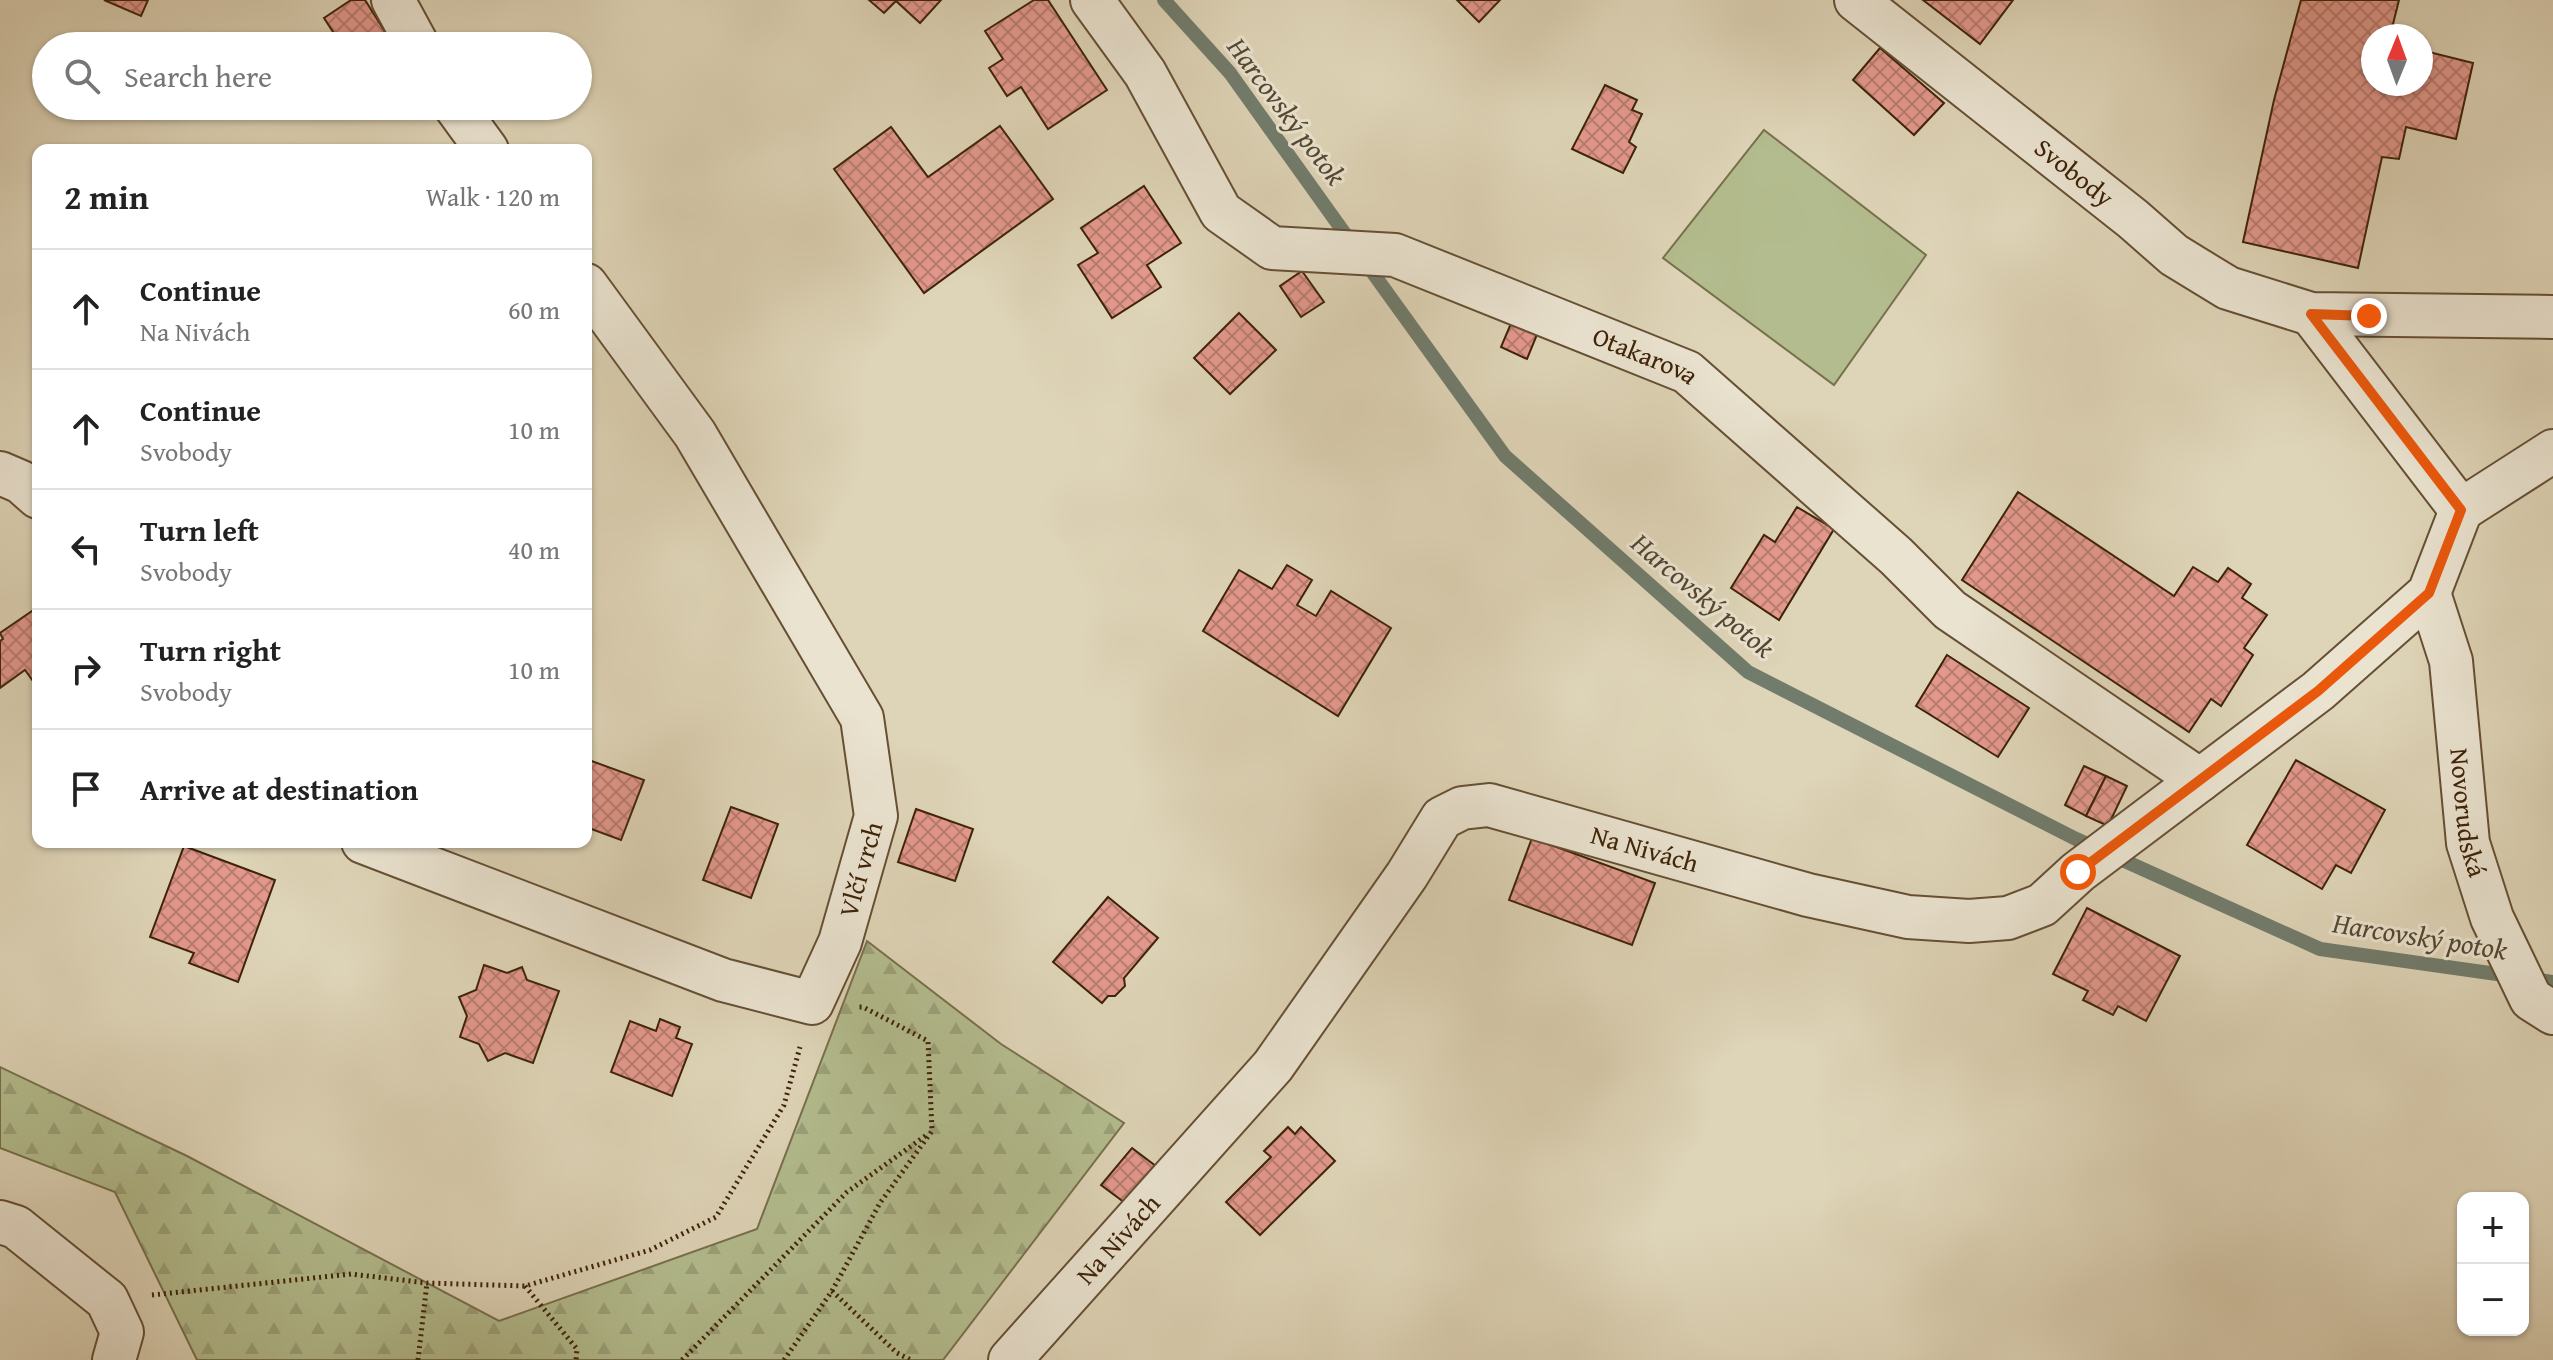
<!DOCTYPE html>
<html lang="en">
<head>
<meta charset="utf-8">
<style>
	:root { --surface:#fff; --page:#f2f2f2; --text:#222; --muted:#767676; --line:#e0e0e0 }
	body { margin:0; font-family:"Gentium Book Plus",serif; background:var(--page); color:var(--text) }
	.controls { position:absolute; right:24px; bottom:24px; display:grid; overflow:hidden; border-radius:16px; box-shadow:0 2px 6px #0004 }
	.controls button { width:72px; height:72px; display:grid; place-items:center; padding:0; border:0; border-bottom:2px solid var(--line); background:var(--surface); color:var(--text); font:40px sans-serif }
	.compass { position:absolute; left:2361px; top:24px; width:72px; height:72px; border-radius:50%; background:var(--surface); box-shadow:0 2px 6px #0004; rotate:1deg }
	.stop { position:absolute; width:24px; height:24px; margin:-18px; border:6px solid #ea580c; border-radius:50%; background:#fff }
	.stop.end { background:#ea580c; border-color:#fff; box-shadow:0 2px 8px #0008 }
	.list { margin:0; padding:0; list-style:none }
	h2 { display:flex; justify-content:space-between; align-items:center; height:104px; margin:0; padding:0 32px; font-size:34px }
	h2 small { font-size:26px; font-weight:400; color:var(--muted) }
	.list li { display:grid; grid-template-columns:52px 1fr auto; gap:24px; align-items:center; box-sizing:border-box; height:120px; padding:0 32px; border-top:2px solid var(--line) }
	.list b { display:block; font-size:30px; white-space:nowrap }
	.list p { margin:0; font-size:26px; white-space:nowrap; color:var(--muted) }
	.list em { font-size:26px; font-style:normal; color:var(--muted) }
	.icon { flex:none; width:44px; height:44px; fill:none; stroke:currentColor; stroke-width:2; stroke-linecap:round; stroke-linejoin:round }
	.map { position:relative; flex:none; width:2553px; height:1360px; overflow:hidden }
	.search { position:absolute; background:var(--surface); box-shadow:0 2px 6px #0004; left:32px; top:32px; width:560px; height:88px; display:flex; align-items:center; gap:20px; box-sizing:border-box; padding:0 28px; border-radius:44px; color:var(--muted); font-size:30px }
	.panel { position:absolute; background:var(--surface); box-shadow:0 2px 6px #0004; left:32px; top:144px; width:560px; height:704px; border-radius:16px }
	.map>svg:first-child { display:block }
	.forest { fill:url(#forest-firs); stroke:#78704c; stroke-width:2 }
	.garden { fill:#b3bc8e; stroke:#78704c; stroke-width:2 }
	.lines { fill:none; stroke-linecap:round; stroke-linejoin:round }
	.stream { stroke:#717c6c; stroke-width:14 }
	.building { fill:url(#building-cross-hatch); stroke:#3e2309; stroke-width:2 }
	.minor-casing { stroke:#664f34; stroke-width:46 }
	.path { stroke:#3e2309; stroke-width:5; stroke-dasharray:2 4; stroke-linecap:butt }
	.minor { stroke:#eae3d0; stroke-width:42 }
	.route { stroke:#ea580c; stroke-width:10 }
	.labels { text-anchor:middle; stroke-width:6; stroke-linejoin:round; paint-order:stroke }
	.street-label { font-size:26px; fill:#3e2309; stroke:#eae3d0 }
	.water-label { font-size:28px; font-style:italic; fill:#534832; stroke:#eae3d0 }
</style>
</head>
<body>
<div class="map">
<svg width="2553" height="1360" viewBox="0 0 2553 1360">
	<defs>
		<pattern id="forest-firs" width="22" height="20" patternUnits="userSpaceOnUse" patternTransform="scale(2)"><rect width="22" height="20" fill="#b3bc8e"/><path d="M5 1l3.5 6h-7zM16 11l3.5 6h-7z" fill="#9ba179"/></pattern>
		<pattern id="building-cross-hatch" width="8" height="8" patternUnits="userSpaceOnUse" patternTransform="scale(2)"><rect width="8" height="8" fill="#e3988c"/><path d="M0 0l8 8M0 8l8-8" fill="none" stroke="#b97c71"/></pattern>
	</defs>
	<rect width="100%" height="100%" fill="#ded4b7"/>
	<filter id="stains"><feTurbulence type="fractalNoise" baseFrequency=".0025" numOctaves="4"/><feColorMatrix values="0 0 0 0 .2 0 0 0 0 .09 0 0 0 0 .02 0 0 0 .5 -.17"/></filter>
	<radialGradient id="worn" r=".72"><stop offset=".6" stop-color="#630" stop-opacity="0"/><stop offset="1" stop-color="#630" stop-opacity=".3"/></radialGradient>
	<!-- forest -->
	<polygon class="forest" points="867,941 1001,1044 1124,1123 943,1360 197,1360 115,1192 0,1148 0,1067 187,1156 499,1321 757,1229"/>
	<!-- garden -->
	<polygon class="garden" points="1764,130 1926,255 1834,385 1663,258"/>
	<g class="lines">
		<!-- stream -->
		<g class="stream">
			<polyline points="1164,0 1230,73 1353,245"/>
			<polyline points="1365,262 1505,456 1748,672 2076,839 2320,949 2553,982"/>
		</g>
	</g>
	<!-- building -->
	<g class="building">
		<polygon points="104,0 148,0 141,16"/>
		<polygon points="351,0 365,0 394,46 322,46 320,44 335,35 324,18"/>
		<polygon points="869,0 941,0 920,23 896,1 884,13"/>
		<polygon points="1034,0 1048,0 1107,90 1048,129 1021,87 1007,96 989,68 1003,59 985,31"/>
		<polygon points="1457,0 1500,0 1479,22"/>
		<polygon points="1923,0 2013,0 1980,44"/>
		<polygon points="2301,0 2399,0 2390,36 2373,36 2373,84 2421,84 2421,50 2473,63 2456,139 2406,127 2399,159 2382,157 2358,268 2243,242 2274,100"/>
		<polygon points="1880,48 1944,103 1914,135 1853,80"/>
		<polygon points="1605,85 1637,100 1632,110 1642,114 1629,142 1636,147 1623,173 1572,149"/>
		<polygon points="1000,126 1053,199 924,293 834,169 891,127 928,177"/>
		<polygon points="1144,186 1181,243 1147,265 1161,287 1112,318 1078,265 1098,253 1081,228"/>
		<polygon points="1302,271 1324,302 1301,317 1280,286"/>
		<polygon points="1239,313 1276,350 1230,394 1194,358"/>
		<polygon points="1512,321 1538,332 1527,359 1501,347"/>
		<polygon points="2018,492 2174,596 2193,567 2218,582 2228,568 2251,584 2242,598 2267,615 2244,648 2253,655 2221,706 2211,699 2189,732 1962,580"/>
		<polygon points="1797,507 1834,529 1779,620 1731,588 1764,535 1775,542"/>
		<polygon points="1287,565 1312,580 1297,605 1316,616 1331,591 1391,628 1338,716 1203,631 1239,570 1272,589"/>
		<polygon points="38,607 38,682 35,684 25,670 0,688 0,641 3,639 0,633"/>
		<polygon points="1947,655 2029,708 1998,757 1916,706"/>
		<polygon points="586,759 644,780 621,840 586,827"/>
		<polygon points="2296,760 2385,810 2351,873 2336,865 2322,889 2247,845"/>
		<polygon points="2084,766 2106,776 2086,816 2065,805"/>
		<polygon points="2106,776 2127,786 2108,826 2086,816"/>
		<polygon points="731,807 778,824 751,898 703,880"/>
		<polygon points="916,809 973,829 955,881 898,862"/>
		<polygon points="1532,838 1655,883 1632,945 1509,900"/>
		<polygon points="184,846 275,880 238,982 189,963 194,953 150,937"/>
		<polygon points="1108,897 1158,938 1124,978 1125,986 1115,996 1108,996 1102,1003 1053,962"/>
		<polygon points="2087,908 2180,956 2146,1021 2118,1006 2113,1015 2083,1000 2088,991 2053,974"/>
		<polygon points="484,965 507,973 522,967 527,980 559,991 533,1063 505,1053 488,1061 479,1044 460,1037 467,1016 459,997 476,990"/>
		<polygon points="660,1019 680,1027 676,1038 692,1044 672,1096 611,1072 630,1021 656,1031"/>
		<polygon points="1288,1127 1295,1134 1301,1127 1335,1161 1260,1235 1226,1202 1271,1157 1264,1151"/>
		<polygon points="1132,1148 1157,1167 1125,1203 1101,1185"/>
	</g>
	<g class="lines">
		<!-- minor casing -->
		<g class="minor-casing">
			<g id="minor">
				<polyline points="393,0 418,46"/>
				<path id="s1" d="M1092 0 1145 73 1221 212 1272 248 1395 255 1687 372 1896 556 1950 610 2200 780"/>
				<path id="s2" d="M1856 0 2133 219 2174 255 2228 288 2311 314 2553 317"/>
				<polyline points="455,106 487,150"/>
				<polyline points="2311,314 2461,510"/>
				<polyline points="0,473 21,482 38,497"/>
				<path id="s3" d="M2429 593 2451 661 2468 843 2492 918 2531 999 2553 1013"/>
				<path id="s4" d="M363 842 723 980 812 1003 840 942 876 816 862 718 695 434 586 285"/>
				<polyline points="0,1222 16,1227 107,1300 122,1332 114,1360"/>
				<path id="s5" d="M1010 1360 1273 1066 1407 875 1442 818 1462 808 1489 805 1808 895 1908 917 1969 921 2008 918 2042 905 2078 872 2318 691 2429 593 2461 510 2553 451"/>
			</g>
		</g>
		<!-- path -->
		<g class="path">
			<polyline points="525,1286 577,1349 576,1360"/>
			<polyline points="832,1291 897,1353 911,1360"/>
			<polyline points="152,1295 351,1274 427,1283 525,1286 650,1250 716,1217 784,1105 800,1047"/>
			<polyline points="418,1360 427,1283"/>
			<polyline points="682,1360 847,1192 928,1134"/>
			<polyline points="784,1360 832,1291 880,1203 932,1131 928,1041 863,1007 857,1007"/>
		</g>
		<!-- minor -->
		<use href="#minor" class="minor"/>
	</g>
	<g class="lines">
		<!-- route -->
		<polyline class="route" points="2078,872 2318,691 2429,593 2461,510 2311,314 2369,316"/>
	</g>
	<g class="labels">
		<!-- street labels -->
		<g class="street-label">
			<text dy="9" stroke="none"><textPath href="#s2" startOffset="278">Svobody</textPath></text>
			<text dy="9" stroke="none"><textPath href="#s1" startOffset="704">Otakarova</textPath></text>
			<text dy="9" stroke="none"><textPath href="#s3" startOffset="224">Novorudská</textPath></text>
			<text dy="9" stroke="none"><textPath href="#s5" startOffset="906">Na Nivách</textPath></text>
			<text dy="9" stroke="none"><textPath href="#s4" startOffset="620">Vlčí vrch</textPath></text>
			<text dy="9" stroke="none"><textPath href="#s5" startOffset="162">Na Nivách</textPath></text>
		</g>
		<!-- water labels -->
		<g class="water-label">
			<text transform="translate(1287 111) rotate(53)" y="10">Harcovský potok</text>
			<text transform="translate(1703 595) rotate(40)" y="10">Harcovský potok</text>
			<text transform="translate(2420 936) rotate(9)" y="10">Harcovský potok</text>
		</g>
	</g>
	<rect width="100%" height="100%" filter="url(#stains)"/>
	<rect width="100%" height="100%" fill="url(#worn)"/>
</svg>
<div class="controls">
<button>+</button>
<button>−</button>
</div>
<svg class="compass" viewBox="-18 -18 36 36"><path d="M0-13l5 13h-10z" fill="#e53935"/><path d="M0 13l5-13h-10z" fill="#767676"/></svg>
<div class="stop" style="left:2078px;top:872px"></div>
<div class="stop end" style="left:2369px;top:316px"></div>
<div class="search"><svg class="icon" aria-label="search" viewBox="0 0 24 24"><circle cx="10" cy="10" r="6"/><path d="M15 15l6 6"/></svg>Search here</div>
<section class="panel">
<h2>2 min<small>Walk · 120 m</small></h2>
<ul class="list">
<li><svg class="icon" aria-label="ahead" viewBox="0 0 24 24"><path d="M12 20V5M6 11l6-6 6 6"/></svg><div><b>Continue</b><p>Na Nivách</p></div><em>60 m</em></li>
<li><svg class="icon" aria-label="ahead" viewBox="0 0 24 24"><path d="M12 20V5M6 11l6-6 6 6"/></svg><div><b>Continue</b><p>Svobody</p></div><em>10 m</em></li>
<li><svg class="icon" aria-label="left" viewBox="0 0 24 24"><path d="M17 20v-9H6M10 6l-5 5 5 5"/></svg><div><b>Turn left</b><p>Svobody</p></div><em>40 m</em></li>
<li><svg class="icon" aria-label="right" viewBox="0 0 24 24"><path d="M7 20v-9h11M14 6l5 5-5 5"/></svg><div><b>Turn right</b><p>Svobody</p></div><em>10 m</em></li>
<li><svg class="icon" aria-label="arrive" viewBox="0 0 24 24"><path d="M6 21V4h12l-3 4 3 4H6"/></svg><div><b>Arrive at destination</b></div></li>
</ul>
</section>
</div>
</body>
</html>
